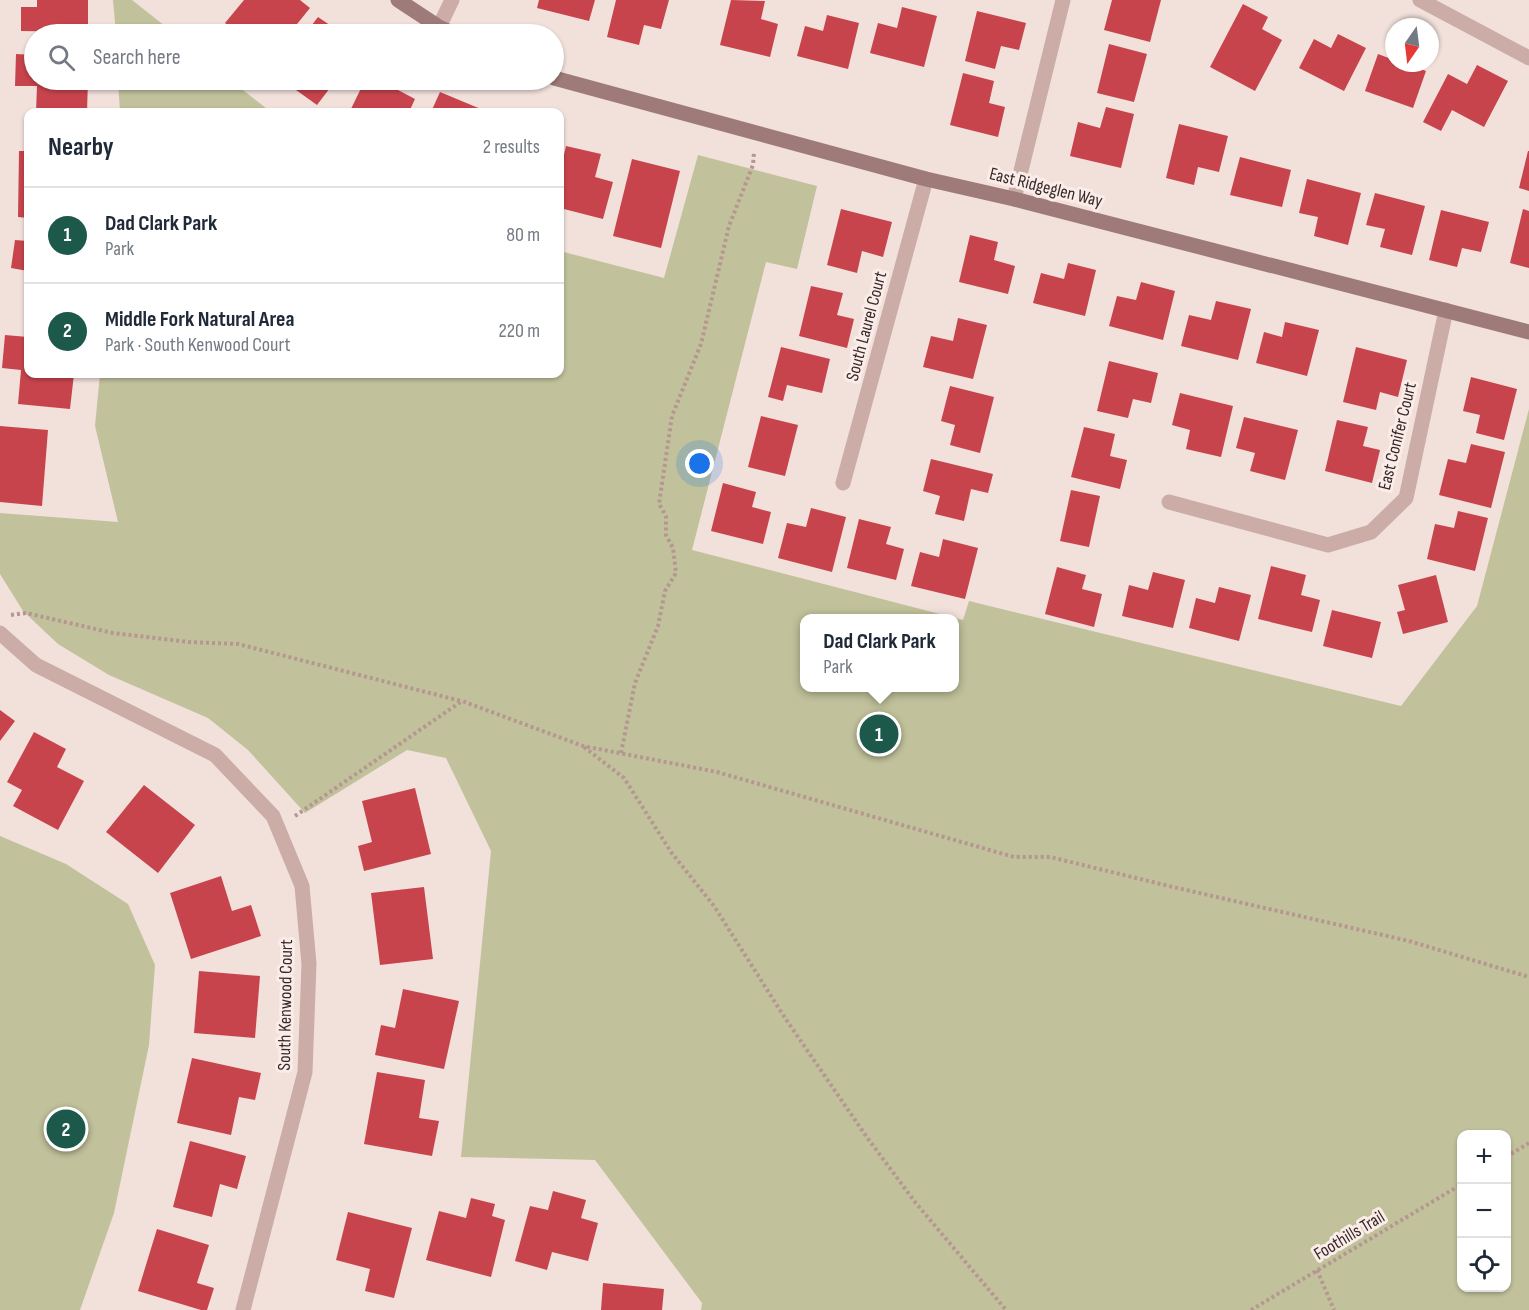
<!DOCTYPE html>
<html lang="en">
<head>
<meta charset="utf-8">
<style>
	:root { --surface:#fff; --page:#f2f2f3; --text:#1f2937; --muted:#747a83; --line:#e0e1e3; --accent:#1c594a }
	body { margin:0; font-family:"Sofia Sans Condensed",sans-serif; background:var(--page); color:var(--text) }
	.controls { position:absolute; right:18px; bottom:18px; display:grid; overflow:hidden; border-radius:12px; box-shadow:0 2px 4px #0004 }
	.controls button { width:54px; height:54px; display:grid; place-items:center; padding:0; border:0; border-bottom:2px solid var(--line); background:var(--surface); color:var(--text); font:30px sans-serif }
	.compass { position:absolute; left:1385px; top:18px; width:54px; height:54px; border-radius:50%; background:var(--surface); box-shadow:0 2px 4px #0004; rotate:194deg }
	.you { position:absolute; left:700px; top:464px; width:21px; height:21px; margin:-15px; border:4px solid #fff; border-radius:50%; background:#1a73e8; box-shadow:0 0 0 9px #1a73e833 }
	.badge { display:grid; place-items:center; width:39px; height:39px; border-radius:50%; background:var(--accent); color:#fff; font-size:20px; font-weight:700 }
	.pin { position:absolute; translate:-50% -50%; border:3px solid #fff; box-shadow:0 2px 6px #0006 }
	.popup { position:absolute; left:800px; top:614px; width:159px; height:78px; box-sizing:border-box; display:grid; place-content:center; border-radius:12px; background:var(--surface); filter:drop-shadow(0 2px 4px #0005); font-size:20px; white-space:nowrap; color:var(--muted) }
	.popup b { font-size:22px; color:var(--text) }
	.popup::after { content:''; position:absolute; left:50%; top:100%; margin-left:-12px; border:12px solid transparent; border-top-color:var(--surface) }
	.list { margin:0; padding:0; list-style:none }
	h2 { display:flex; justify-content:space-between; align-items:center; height:78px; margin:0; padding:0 24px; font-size:26px }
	h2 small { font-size:20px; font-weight:400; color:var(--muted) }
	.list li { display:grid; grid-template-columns:39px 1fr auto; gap:18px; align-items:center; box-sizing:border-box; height:96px; padding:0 24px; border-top:2px solid var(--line) }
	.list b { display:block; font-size:22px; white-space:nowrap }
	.list p { margin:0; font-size:20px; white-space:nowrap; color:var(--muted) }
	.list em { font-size:20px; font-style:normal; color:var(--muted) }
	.icon { flex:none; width:33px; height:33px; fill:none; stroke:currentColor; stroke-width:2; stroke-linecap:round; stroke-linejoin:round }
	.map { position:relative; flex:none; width:1529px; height:1310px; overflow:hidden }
	.search { position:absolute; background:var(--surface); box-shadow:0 2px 4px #0004; left:24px; top:24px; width:540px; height:66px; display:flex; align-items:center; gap:15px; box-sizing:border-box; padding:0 21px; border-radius:33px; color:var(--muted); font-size:22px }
	.panel { position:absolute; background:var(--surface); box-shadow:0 2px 4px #0004; left:24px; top:108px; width:540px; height:270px; border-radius:12px }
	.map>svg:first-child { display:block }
	.green { fill:#c1c29b; fill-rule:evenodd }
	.building { fill:#c8444d }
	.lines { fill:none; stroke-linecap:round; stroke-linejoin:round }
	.path { stroke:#b69691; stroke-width:4; stroke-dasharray:3 3; stroke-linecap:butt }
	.street { stroke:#cbaca7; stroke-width:15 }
	.secondary { stroke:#9e7a78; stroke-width:15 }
	.labels { text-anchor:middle; stroke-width:6; stroke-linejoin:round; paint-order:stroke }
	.street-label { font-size:18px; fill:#372828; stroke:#faece8 }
</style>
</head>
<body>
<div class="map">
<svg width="1529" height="1310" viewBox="0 0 1529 1310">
	<rect width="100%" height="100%" fill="#f2e0db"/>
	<!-- green -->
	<g class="green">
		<polygon points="113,0 132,0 175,34 116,34"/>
		<polygon points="118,80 230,80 271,112 120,112"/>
		<path d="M698 155 817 186 797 269 766 262 692 550 963 620 969 601 1401 706 1477 606 1529 409V1310H701L702 1303 595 1160 461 1157 491 851 446 758 407 750 305 813 248 750 208 718 109 675 58 644 23 611 0 574V513L118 522 95 426 100 374H560V251L664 278ZM804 618H954V688H804ZM1462 1134H1506V1288H1462Z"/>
		<polygon points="0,836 66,864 128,904 155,965 149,1045 114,1213 80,1310 0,1310"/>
	</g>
	<!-- building -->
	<g class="building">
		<polygon points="37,0 88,0 88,32 21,31 21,7 37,7"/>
		<polygon points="244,0 300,0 310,8 289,34 239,34 225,23"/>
		<polygon points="539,0 595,0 589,21 537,8"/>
		<polygon points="616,0 669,0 661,29 644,25 639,45 607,37"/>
		<polygon points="731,0 765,1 761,19 778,24 770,57 720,45"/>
		<polygon points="1112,0 1161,0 1150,42 1104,30"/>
		<polygon points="1243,4 1268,17 1262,29 1282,40 1255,91 1210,67"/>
		<polygon points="902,7 937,16 924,67 870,53 878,23 897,28"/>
		<polygon points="977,11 1026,23 1019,50 1001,46 995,69 965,61"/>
		<polygon points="827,15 859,23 848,69 797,56 805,26 823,31"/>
		<polygon points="318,17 343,34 305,34"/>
		<polygon points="1338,34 1366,48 1344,91 1299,68 1314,39 1331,48"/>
		<polygon points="1109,44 1147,54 1134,102 1097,93"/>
		<polygon points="16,54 34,55 34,80 88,80 87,112 36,112 37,86 15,86"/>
		<polygon points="1378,54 1394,60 1394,63 1403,63 1426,71 1413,108 1365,91"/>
		<polygon points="1477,65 1508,81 1484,127 1452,110 1441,131 1423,122 1448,74 1467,84"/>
		<polygon points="963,73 994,81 989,103 1005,107 998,137 950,125"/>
		<polygon points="282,80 336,80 317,105"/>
		<polygon points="365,80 403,80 398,90 415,99 409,112 353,112 350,111"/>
		<polygon points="440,92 488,112 431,112"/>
		<polygon points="1106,107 1134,114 1121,168 1070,156 1078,122 1100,128"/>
		<polygon points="1179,124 1228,136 1219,172 1198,167 1194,185 1166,178"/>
		<polygon points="566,146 601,154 595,177 613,182 603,219 560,208 560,172"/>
		<polygon points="19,151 28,151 28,218 18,217"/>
		<polygon points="1528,151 1529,151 1529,191 1519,188"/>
		<polygon points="1240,157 1291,170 1282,207 1230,195"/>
		<polygon points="632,159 680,171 661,248 613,236"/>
		<polygon points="1307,179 1361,193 1348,245 1314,236 1318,217 1299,213"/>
		<polygon points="1375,193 1425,206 1412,255 1380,247 1385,229 1366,225"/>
		<polygon points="841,209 892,222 883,257 862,251 857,273 827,265"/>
		<polygon points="1523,209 1529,211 1529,268 1510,263"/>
		<polygon points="1441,210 1489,222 1481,252 1462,248 1457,267 1429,260"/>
		<polygon points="970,235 998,242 994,260 1015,266 1008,294 959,282"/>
		<polygon points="15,240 28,241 28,271 11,268"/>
		<polygon points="1068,263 1096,270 1085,316 1033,303 1041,273 1064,279"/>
		<polygon points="1141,282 1175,291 1163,340 1109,326 1117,296 1136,300"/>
		<polygon points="811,286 843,293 837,315 854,319 847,348 799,336"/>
		<polygon points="1216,301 1251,309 1238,360 1181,346 1189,315 1211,320"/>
		<polygon points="958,318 987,325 973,379 923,367 931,336 953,341"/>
		<polygon points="1285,322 1319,330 1307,376 1256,363 1264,332 1282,337"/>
		<polygon points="5,335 28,337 28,374 74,374 70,409 18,404 21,370 2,368"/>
		<polygon points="781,347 830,359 822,393 787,385 783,401 768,397"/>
		<polygon points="1356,347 1407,360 1398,397 1380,392 1376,410 1343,402"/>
		<polygon points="1109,361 1158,373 1151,403 1133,399 1128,418 1097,411"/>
		<polygon points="1471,377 1517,389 1504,440 1476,433 1480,415 1463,411"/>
		<polygon points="950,386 994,397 980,453 950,445 955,425 941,421"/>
		<polygon points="1180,393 1233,406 1221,457 1186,449 1190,430 1172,425"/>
		<polygon points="761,416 798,425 785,476 748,467"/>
		<polygon points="1244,417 1298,430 1285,480 1250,471 1255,453 1236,448"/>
		<polygon points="1337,420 1368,427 1363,446 1380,450 1372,483 1325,471"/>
		<polygon points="0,426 48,430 42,506 0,502"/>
		<polygon points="1084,427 1115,434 1110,456 1127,460 1120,489 1071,477"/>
		<polygon points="1471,444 1505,452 1491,508 1439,495 1448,459 1466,463"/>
		<polygon points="931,459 993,474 988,493 971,489 964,521 935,514 940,496 923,491"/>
		<polygon points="723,483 756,492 752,507 771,512 763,544 711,531"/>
		<polygon points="1071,490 1100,496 1089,547 1060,541"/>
		<polygon points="811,508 846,517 832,572 778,558 787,523 806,527"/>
		<polygon points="1458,511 1488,518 1475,571 1427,559 1435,524 1454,528"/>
		<polygon points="859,519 891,527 886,544 904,549 896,580 847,568"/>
		<polygon points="943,539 978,548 965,599 911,586 920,552 939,557"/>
		<polygon points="1271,566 1306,575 1301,595 1320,600 1312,632 1258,619"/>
		<polygon points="1057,567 1086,575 1082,589 1102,594 1094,627 1045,614"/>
		<polygon points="1153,572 1185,580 1173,628 1122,616 1129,585 1148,590"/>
		<polygon points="1436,575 1448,622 1403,634 1397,612 1405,610 1398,585"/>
		<polygon points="1219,587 1251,595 1239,641 1189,628 1196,598 1215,603"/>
		<polygon points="1332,610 1381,622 1372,658 1323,646"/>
		<polygon points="0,710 15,721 0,741"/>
		<polygon points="34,732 66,749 57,767 84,781 58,830 13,806 22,790 7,782"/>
		<polygon points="144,785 195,825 158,873 106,832"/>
		<polygon points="415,788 431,854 364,871 358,846 372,842 362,801"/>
		<polygon points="221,876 232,911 251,905 261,936 191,959 170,893"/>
		<polygon points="424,887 433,959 380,965 371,893"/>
		<polygon points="199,971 260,976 255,1038 194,1033"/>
		<polygon points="403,989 459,1001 444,1069 375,1055 381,1025 395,1028"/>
		<polygon points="192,1058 261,1073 255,1100 239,1097 231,1135 177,1123"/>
		<polygon points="377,1072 425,1080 419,1118 439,1121 432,1156 364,1144"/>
		<polygon points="190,1141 246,1156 237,1189 220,1184 212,1217 173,1207"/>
		<polygon points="553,1191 586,1200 581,1218 598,1223 588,1261 552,1252 547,1270 515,1261 530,1206 548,1210"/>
		<polygon points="471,1198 495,1204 492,1216 505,1220 491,1277 426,1260 439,1211 466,1218"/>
		<polygon points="348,1212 412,1228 394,1298 365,1291 370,1269 336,1260"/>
		<polygon points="157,1229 209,1245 197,1283 214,1288 207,1310 201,1310 138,1291"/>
		<polygon points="603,1283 664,1289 662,1310 601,1310"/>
	</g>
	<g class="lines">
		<!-- path -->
		<g class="path">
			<polyline points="11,615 26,613 113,633 189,642 238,644 461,701"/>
			<polyline points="584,747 624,778 671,852 714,906 785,1018 866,1136 915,1202 1006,1310"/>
			<polyline points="621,753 635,683 658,626 665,591 676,573 673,548 666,535 666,516 659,504 672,416 701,344 729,226 753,165 754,152"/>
			<polyline points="295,816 462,701 583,746 717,772 1014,857 1050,857 1173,887 1409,941 1529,977"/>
			<polyline points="1506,1157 1529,1143"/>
			<polyline points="1317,1270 1334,1310"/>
			<polyline points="1251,1310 1462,1184"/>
		</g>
		<!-- street -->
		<g class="street">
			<polyline points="1420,0 1529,58"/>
			<polyline points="439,27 452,0"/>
			<polyline points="1014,199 1063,0"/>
			<polyline points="843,483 926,179"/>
			<polyline points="1169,502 1328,545 1371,532 1406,498 1446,310"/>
			<polyline points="0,633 36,665 215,755 273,816 302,886 309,964 305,1072 243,1310"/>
		</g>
		<!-- secondary -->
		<g class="secondary">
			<polyline points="398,0 439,27 455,34"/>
			<polyline points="554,78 926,179 1014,199 1529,332"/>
		</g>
	</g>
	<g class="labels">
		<!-- street labels -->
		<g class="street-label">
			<text transform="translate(1046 187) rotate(14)" y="6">East Ridgeglen Way</text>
			<text transform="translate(866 326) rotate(-75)" y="6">South Laurel Court</text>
			<text transform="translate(1397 436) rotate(-76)" y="6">East Conifer Court</text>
			<text transform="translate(285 1005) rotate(-89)" y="6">South Kenwood Court</text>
			<text transform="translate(1349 1235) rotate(-31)" y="6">Foothills Trail</text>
		</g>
	</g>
</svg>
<div class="controls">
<button>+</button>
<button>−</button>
<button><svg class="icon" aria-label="locate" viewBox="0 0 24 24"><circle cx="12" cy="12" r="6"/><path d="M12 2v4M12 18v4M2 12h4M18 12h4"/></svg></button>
</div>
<svg class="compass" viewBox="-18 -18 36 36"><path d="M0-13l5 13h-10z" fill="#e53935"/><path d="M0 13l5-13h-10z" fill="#747a83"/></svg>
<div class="you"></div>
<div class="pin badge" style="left:879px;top:734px">1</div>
<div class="popup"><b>Dad Clark Park</b>Park</div>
<div class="pin badge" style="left:66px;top:1129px">2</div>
<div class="search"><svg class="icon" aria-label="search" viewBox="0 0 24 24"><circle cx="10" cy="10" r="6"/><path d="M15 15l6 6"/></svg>Search here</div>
<section class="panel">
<h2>Nearby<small>2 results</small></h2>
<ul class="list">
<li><span class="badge">1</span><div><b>Dad Clark Park</b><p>Park</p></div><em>80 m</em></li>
<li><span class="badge">2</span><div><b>Middle Fork Natural Area</b><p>Park · South Kenwood Court</p></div><em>220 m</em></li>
</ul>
</section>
</div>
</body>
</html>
